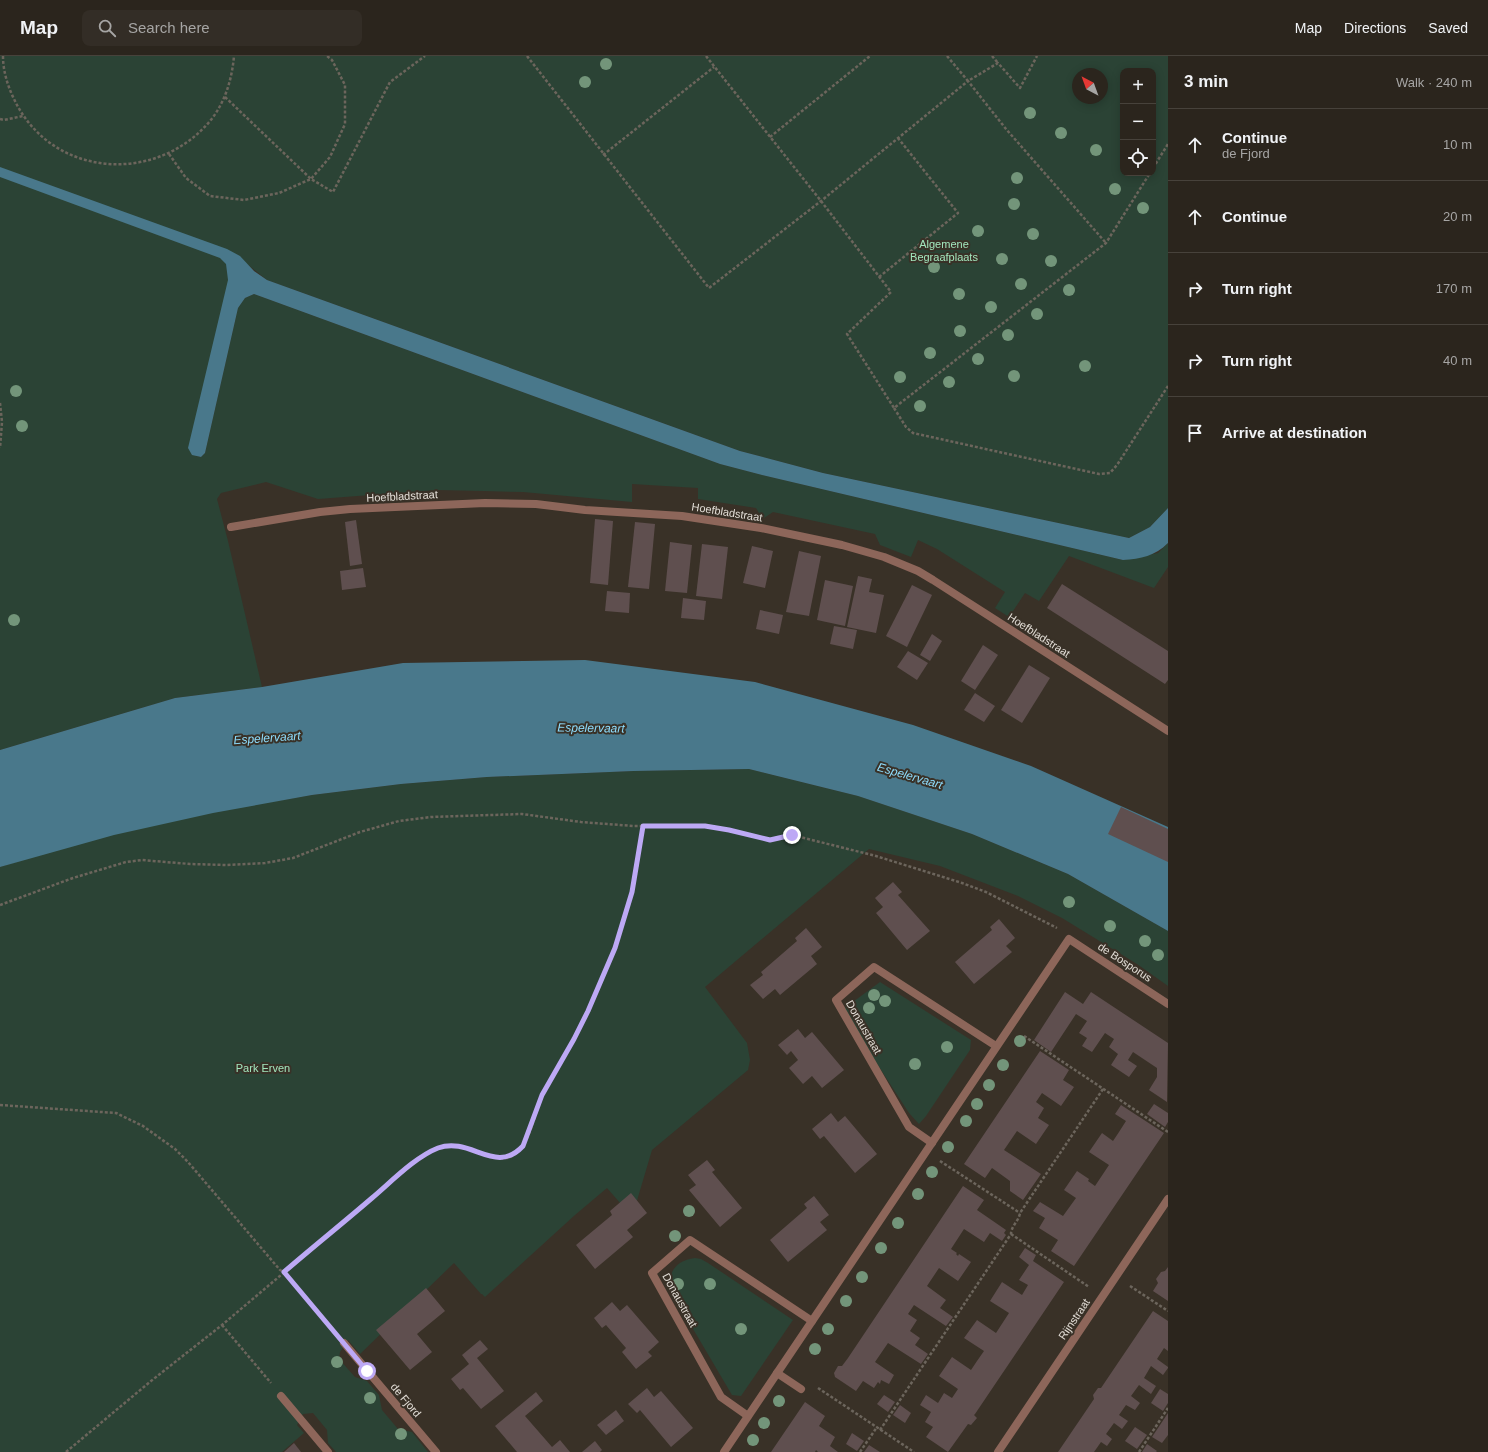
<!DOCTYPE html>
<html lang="en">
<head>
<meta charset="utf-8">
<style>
	:root { --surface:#2b251d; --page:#332d26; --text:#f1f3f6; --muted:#a6a5a4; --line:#47423b }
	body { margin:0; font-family:Arial,sans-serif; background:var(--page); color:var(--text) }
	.controls { position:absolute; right:12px; top:12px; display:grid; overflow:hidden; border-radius:8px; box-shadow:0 2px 10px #0003 }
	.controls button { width:36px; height:36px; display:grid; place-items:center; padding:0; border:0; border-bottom:1px solid var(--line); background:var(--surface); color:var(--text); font:20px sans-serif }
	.compass { position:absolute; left:1072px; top:12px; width:36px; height:36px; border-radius:50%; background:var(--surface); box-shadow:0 2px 10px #0003; rotate:319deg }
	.stop { position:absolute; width:12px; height:12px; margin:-9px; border:3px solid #bda9f5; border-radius:50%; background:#fff }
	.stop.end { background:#bda9f5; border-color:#fff; box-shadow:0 1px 4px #0008 }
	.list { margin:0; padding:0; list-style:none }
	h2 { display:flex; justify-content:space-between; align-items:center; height:52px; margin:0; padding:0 16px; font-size:17px }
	h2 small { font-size:13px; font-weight:400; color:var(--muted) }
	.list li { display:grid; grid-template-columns:26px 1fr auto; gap:12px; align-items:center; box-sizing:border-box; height:72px; padding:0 16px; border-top:1px solid var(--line) }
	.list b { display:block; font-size:15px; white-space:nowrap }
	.list p { margin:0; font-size:13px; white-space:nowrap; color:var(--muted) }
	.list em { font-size:13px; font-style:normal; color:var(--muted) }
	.icon { flex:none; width:22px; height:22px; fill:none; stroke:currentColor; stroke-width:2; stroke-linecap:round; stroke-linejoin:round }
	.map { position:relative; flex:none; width:1168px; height:1396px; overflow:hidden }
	header { display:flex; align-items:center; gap:24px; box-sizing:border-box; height:56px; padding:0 20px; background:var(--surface); border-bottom:1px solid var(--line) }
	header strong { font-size:19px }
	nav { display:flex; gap:22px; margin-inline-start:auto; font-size:14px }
	.search { width:280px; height:36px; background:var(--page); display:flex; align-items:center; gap:10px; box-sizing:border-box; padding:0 14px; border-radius:8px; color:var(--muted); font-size:15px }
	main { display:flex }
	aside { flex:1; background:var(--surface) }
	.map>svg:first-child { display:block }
	.green { fill:#2b4335; fill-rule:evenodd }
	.water { fill:#49788b }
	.building { fill:#5f4f4f }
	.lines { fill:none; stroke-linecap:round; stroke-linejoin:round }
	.path { stroke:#6c655c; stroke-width:2.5; stroke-dasharray:3 2; stroke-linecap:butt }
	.service { stroke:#8d665a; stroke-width:8 }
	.minor { stroke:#8d665a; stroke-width:8 }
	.tree { fill:#73957a }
	.route { stroke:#bda9f5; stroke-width:5 }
	.labels { text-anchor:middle; stroke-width:4; stroke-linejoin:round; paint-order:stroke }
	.park-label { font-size:11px; fill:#a2e6bd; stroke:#393127 }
	.street-label { font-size:11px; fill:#e3ded7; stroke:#393127 }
	.water-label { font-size:12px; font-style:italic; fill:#8eddfd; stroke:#393127 }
</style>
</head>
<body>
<header>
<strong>Map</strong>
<div class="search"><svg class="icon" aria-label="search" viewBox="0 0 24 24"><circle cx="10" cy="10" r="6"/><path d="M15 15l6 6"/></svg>Search here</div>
<nav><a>Map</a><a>Directions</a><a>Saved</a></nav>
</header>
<main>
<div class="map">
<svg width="1168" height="1396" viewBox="0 0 1168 1396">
	<rect width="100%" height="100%" fill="#393127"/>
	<!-- green -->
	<g class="green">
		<path d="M0 0H1168V452L1150 471 1129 482 823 417 740 395 267 224 247 208 196 400 201 401 205 397 238 252 245 242 254 238 720 408 762 419 1123 504 1158 497 1168 487V511L1154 532 1069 500 1039 545 1025 537 1009 561 995 552 1005 536 937 493 918 484 911 501 880 489 875 478 773 456 764 462H762L756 452 698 443V432L632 428V446L523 436 483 435 437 434 318 443 266 426 221 437 217 443 228 485 262 631 175 642 0 694ZM1123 15H1153V117H1123ZM1078 18H1102V42H1078Z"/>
		<polygon points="749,713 858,740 972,778 1068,818 1168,875 1168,930 1137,908 1062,862 1018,840 940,810 869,793 705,931 747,987 750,1004 748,1014 652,1094 636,1148 628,1156 607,1132 575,1159 485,1241 482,1238 481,1238 454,1207 360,1298 348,1284 340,1296 339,1303 355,1321 367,1325 379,1339 382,1354 398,1373 412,1376 428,1396 336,1396 328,1387 327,1374 313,1357 303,1358 297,1369 304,1377 282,1396 0,1396 0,811 168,758 283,744 312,739 401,728 487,721 634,715"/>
		<polygon points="880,926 971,984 970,994 926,1060 919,1068 909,1057 842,954"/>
		<path d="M695 1202 701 1203 708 1207 793 1264 741 1340 732 1339 673 1239C666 1219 673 1205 695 1202Z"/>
	</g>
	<!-- water -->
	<g class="water">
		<path d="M0 111 227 193 240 200 254 215 267 224 740 395 823 417 1129 482 1150 471 1168 452V487C1155 500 1141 503 1123 504L762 419 720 408 254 238 245 242 238 252 205 397 201 401 192 399 188 392 228 224 226 208 220 202 0 121Z"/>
		<polygon points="585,604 755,626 913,669 1031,710 1168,771 1168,875 1068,818 972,778 858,740 749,713 634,715 487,721 401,728 312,739 213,757 114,779 0,811 0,694 175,642 262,631 403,607"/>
	</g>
	<!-- building -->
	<g class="building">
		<polygon points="595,463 613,465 608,529 590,527"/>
		<polygon points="356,464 362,508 350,510 345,466"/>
		<polygon points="635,466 655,468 649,533 628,531"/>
		<polygon points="670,486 692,489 687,537 665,535"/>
		<polygon points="702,488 728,491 722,543 696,540"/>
		<polygon points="752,490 773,495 765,532 743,527"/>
		<polygon points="799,495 821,500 809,560 786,556"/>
		<polygon points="363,512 366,531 342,534 340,515"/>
		<polygon points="858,520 872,523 869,536 884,539 876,577 847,571"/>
		<polygon points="825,524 853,530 845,570 817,564"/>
		<polygon points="1062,528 1168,595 1168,624 1165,628 1047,552"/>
		<polygon points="912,529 932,539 907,591 886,580"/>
		<polygon points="607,535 630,537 629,557 605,555"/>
		<polygon points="683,542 706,545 704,564 681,562"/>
		<polygon points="760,554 783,559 779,578 756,573"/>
		<polygon points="834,570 857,574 853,593 830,588"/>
		<polygon points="932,578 942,585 930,605 920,599"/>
		<polygon points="983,589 998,599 975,634 961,625"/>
		<polygon points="908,595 928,607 917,624 897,611"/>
		<polygon points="1029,609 1050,622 1022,667 1001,654"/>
		<polygon points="975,637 995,650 984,666 964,654"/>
		<polygon points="1121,751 1168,773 1168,806 1108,778"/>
		<polygon points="893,826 902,836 898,839 930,875 907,894 876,857 883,851 875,842"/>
		<polygon points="999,863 1015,882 1006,890 1012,896 974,928 955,906 992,874 990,871"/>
		<polygon points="806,872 822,891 811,900 817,908 780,939 775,933 763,943 750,929 763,919 761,916 797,885 795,882"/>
		<polygon points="1065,936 1083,948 1091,936 1168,987 1167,1046 1149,1034 1157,1021 1157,1012 1133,996 1128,1004 1137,1010 1129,1021 1111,1009 1118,998 1109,991 1114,983 1105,977 1092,996 1082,990 1087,982 1079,977 1087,965 1076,958 1051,996 1034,984"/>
		<polygon points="798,973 805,982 812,976 844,1014 822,1032 812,1020 803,1028 789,1012 798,1004 791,995 787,999 778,989"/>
		<polygon points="1040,995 1069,1014 1063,1024 1074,1031 1061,1050 1042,1037 1036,1046 1044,1052 1038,1062 1049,1069 1036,1088 1017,1075 1004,1094 1041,1118 1023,1144 1010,1135 1010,1125 992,1112 985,1122 964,1108"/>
		<polygon points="1154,1048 1168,1057 1168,1066 1165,1071 1147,1058"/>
		<polygon points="1121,1049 1164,1077 1074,1210 1051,1195 1058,1184 1039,1172 1045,1162 1033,1155 1040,1146 1063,1160 1076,1142 1064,1134 1077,1115 1089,1123 1088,1125 1095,1130 1109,1109 1089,1096 1102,1077 1113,1085 1119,1076 1126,1065 1115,1058"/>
		<polygon points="831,1057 838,1066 845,1060 877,1098 855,1117 824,1080 820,1083 812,1073"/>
		<polygon points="707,1104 715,1114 712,1116 742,1152 720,1171 689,1134 696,1129 688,1119"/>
		<polygon points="963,1130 984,1144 977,1154 1006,1174 1004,1177 1006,1179 1002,1185 990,1177 984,1186 964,1173 951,1193 957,1197 956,1198 958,1200 959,1198 971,1206 958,1225 939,1212 927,1230 946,1244 940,1252 953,1261 946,1270 914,1249 908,1258 917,1264 910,1275 920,1282 915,1289 928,1298 921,1308 888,1287 875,1306 894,1319 889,1328 881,1324 880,1328 878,1326 874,1332 863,1325 856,1335 835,1321 834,1317 838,1310 842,1310 848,1302"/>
		<polygon points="631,1137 647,1157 627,1174 633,1181 595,1213 576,1189 612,1159 610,1155"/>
		<polygon points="814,1140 829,1159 820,1166 827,1174 788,1206 770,1184 807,1152 804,1148"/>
		<polygon points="1025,1192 1036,1199 1033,1205 1064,1226 975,1358 974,1359 977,1362 971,1369 968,1368 948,1396 926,1381 933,1371 925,1366 931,1356 920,1349 926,1339 938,1347 944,1337 952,1342 958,1333 939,1320 952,1301 971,1314 977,1305 984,1295 964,1282 977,1264 996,1277 1009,1257 990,1245 1002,1226 1022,1239 1028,1229 1019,1224 1029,1209 1019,1201"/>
		<polygon points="1168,1211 1168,1245 1153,1235 1158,1227 1156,1223 1161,1216 1165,1215"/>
		<polygon points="426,1232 445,1255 417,1278 432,1296 410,1314 376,1274"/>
		<polygon points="612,1246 620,1255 627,1249 659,1286 648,1296 652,1300 636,1313 622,1296 626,1292 606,1269 602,1272 594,1262"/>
		<polygon points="1153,1255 1168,1265 1168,1295 1164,1292 1157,1303 1168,1311 1168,1312 1163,1319 1151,1310 1144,1322 1156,1330 1151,1338 1139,1329 1131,1340 1140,1347 1135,1354 1126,1349 1119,1359 1128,1365 1122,1373 1114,1367 1106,1378 1112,1383 1107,1390 1101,1386 1094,1396 1058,1396 1094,1343 1093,1339 1098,1332 1101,1332"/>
		<polygon points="480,1284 488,1293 477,1302 504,1335 481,1353 463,1332 460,1334 451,1323 469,1308 462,1299"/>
		<polygon points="647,1332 654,1341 661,1335 693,1372 671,1391 640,1354 637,1357 628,1348"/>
		<polygon points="1160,1333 1168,1338 1168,1347 1163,1355 1151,1347"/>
		<polygon points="536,1336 543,1345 525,1360 552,1391 560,1384 570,1396 517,1396 495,1370"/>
		<polygon points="884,1339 895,1346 888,1356 877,1348"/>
		<polygon points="805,1346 825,1360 819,1370 835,1381 830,1390 838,1396 818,1396 816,1394 815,1396 771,1396"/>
		<polygon points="900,1349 911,1357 905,1367 893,1359"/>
		<polygon points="616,1354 624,1365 606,1379 597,1369"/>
		<polygon points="1168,1357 1168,1379 1162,1387 1152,1381"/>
		<polygon points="1135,1371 1147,1379 1137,1393 1125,1385"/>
		<polygon points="852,1377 864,1385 857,1395 846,1388"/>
		<polygon points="595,1385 602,1394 600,1396 582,1396"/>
		<polygon points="294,1387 301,1396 284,1396"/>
		<polygon points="1147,1388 1157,1395 1156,1396 1142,1396"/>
		<polygon points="869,1389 880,1396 864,1396"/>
	</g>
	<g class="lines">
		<!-- path -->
		<g class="path">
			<path d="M3 0C3 17 9 34 17 49 57 123 158 127 210 65 225 47 232 23 234 0"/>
			<polyline points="527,0 709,232 821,145 968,25 1006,73 1106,187"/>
			<polyline points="706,0 821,145 891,236 847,278 894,352 1106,187 1150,117"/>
			<polyline points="947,0 968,25 998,7 1020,32 1037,0"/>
			<polyline points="992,0 998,7"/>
			<polyline points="225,41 311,123 333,136 390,26 425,0"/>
			<polyline points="0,63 4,64 23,60"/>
			<polyline points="770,81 870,0"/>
			<polyline points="169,98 186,122 210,140 244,144 279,137 311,123 330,101 345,68 345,29 332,4 327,0"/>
			<polyline points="603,99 714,11"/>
			<polyline points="1153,112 1168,88"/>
			<polyline points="879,221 958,157 898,82"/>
			<polyline points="0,347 2,366 0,392"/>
			<polyline points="894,352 906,371 913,377 1099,418 1110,417 1117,409 1168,330"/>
			<polyline points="0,849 73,822 126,806 142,804 190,808 226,809 265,807 293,802 360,776 399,765 431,761 522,758 581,766 634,770 705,770 729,774 770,784 792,779 876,800 962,827 986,836 1057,872"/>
			<polyline points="1024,980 1168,1076"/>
			<polyline points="0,1049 116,1057 143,1070 175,1093 188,1106 280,1214 284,1216 333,1275"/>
			<polyline points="940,1105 1020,1157"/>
			<polyline points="1011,1178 1089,1231"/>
			<polyline points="1130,1230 1168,1255"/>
			<polyline points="222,1269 271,1327"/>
			<polyline points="818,1332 914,1396"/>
			<path d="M880 1374 1011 1178C1011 1170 1019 1165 1020 1157L1103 1033"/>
			<path d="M66 1396 151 1325 222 1269 398 1120C412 1108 428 1093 446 1090 468 1086 494 1108 510 1101 530 1092 534 1058 542 1040 546 1030 553 1021 558 1011 569 993 579 974 588 955 606 917 622 877 632 836 638 814 639 792 643 770"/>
			<polyline points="860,1396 877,1371"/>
			<polyline points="1139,1396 1168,1352"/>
		</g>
		<!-- service -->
		<polyline class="service" points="777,1317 801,1333"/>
		<!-- minor -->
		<g class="minor">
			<polyline points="231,471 320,456 350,453 485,447 536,448 585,454 682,460 761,472 842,489 884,501 918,515 933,524 1168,675"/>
			<polyline points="932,1087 909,1071 836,944 874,911 996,990"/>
			<polyline points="344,1287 436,1396"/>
			<polyline points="281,1340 328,1396"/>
			<polyline points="748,1360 721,1341 652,1217 690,1184 812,1265"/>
			<polyline points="724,1396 1069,883 1168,948"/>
			<polyline points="998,1396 1168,1143"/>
		</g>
	</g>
	<!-- trees -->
	<g class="tree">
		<circle cx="606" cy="8" r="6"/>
		<circle cx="585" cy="26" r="6"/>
		<circle cx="1030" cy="57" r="6"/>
		<circle cx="1061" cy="77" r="6"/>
		<circle cx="1096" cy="94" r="6"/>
		<circle cx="1017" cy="122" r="6"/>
		<circle cx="1115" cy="133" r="6"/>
		<circle cx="1014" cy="148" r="6"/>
		<circle cx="1143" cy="152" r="6"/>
		<circle cx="978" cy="175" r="6"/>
		<circle cx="1033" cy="178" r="6"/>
		<circle cx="1002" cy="203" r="6"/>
		<circle cx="1051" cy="205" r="6"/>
		<circle cx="934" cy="211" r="6"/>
		<circle cx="1021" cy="228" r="6"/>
		<circle cx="1069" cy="234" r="6"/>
		<circle cx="959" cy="238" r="6"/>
		<circle cx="991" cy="251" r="6"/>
		<circle cx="1037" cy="258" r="6"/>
		<circle cx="960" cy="275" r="6"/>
		<circle cx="1008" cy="279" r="6"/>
		<circle cx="930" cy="297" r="6"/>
		<circle cx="978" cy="303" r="6"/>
		<circle cx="1085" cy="310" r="6"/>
		<circle cx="1014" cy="320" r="6"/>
		<circle cx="900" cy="321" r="6"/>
		<circle cx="949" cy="326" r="6"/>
		<circle cx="16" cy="335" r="6"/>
		<circle cx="920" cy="350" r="6"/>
		<circle cx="22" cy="370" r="6"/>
		<circle cx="14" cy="564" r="6"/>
		<circle cx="1069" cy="846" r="6"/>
		<circle cx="1110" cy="870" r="6"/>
		<circle cx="1145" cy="885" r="6"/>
		<circle cx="1158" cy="899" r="6"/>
		<circle cx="874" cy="939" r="6"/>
		<circle cx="885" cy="945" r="6"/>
		<circle cx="869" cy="952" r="6"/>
		<circle cx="1020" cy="985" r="6"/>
		<circle cx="947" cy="991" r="6"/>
		<circle cx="915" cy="1008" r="6"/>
		<circle cx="1003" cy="1009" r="6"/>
		<circle cx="989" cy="1029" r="6"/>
		<circle cx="977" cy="1048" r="6"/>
		<circle cx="966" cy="1065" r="6"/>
		<circle cx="948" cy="1091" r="6"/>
		<circle cx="932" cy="1116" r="6"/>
		<circle cx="918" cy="1138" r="6"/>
		<circle cx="689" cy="1155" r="6"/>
		<circle cx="898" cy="1167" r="6"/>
		<circle cx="675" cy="1180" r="6"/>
		<circle cx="881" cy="1192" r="6"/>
		<circle cx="862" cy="1221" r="6"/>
		<circle cx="678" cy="1228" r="6"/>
		<circle cx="710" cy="1228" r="6"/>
		<circle cx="846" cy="1245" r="6"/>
		<circle cx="741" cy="1273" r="6"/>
		<circle cx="828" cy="1273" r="6"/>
		<circle cx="815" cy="1293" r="6"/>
		<circle cx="337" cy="1306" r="6"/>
		<circle cx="370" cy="1342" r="6"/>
		<circle cx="779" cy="1345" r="6"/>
		<circle cx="764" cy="1367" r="6"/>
		<circle cx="401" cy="1378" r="6"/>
		<circle cx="753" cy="1384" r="6"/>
	</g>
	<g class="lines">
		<!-- route -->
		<path class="route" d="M367 1315 284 1216C313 1191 343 1167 372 1142 391 1126 415 1101 438 1092 471 1080 495 1120 523 1090L542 1039 574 983 588 955 615 892 632 836 643 770H705L729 774 770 784 792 779"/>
	</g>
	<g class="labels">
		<!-- park labels -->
		<g class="park-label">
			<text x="944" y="192">Algemene<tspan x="944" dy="13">Begraafplaats</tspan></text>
			<text x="263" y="1016">Park Erven</text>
		</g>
		<!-- street labels -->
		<g class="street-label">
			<text transform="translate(402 440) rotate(-3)" y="4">Hoefbladstraat</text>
			<text transform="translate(727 456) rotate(9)" y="4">Hoefbladstraat</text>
			<text transform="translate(1039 579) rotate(33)" y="4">Hoefbladstraat</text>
			<text transform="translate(1125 906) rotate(33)" y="4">de Bosporus</text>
			<text transform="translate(864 971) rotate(60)" y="4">Donaustraat</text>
			<text transform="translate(680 1244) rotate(61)" y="4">Donaustraat</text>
			<text transform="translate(1074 1263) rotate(-56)" y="4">Rijnstraat</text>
			<text transform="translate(406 1344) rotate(50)" y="4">de Fjord</text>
		</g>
		<!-- water labels -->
		<g class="water-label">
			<text transform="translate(591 672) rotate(1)" y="4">Espelervaart</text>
			<text transform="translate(267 682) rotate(-4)" y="4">Espelervaart</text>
			<text transform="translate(910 720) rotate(16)" y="4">Espelervaart</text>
		</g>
	</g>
</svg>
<div class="controls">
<button>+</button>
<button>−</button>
<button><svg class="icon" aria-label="locate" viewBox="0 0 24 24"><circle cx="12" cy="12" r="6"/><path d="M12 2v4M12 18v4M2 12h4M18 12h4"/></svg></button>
</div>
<svg class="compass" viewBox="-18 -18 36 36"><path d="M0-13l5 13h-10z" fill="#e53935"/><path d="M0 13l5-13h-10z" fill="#a6a5a4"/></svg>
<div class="stop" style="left:367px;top:1315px"></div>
<div class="stop end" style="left:792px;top:779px"></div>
</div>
<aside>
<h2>3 min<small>Walk · 240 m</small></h2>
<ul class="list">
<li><svg class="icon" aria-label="ahead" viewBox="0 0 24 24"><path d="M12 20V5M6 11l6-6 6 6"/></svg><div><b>Continue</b><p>de Fjord</p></div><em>10 m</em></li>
<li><svg class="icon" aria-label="ahead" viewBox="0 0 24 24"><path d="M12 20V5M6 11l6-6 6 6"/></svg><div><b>Continue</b></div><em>20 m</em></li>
<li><svg class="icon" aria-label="right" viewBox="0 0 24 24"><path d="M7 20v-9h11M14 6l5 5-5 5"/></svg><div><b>Turn right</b></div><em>170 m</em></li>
<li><svg class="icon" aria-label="right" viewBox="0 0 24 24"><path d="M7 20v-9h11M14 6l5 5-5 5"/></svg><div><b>Turn right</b></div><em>40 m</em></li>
<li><svg class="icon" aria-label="arrive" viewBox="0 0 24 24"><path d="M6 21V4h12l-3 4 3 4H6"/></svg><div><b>Arrive at destination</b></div></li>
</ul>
</aside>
</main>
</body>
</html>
